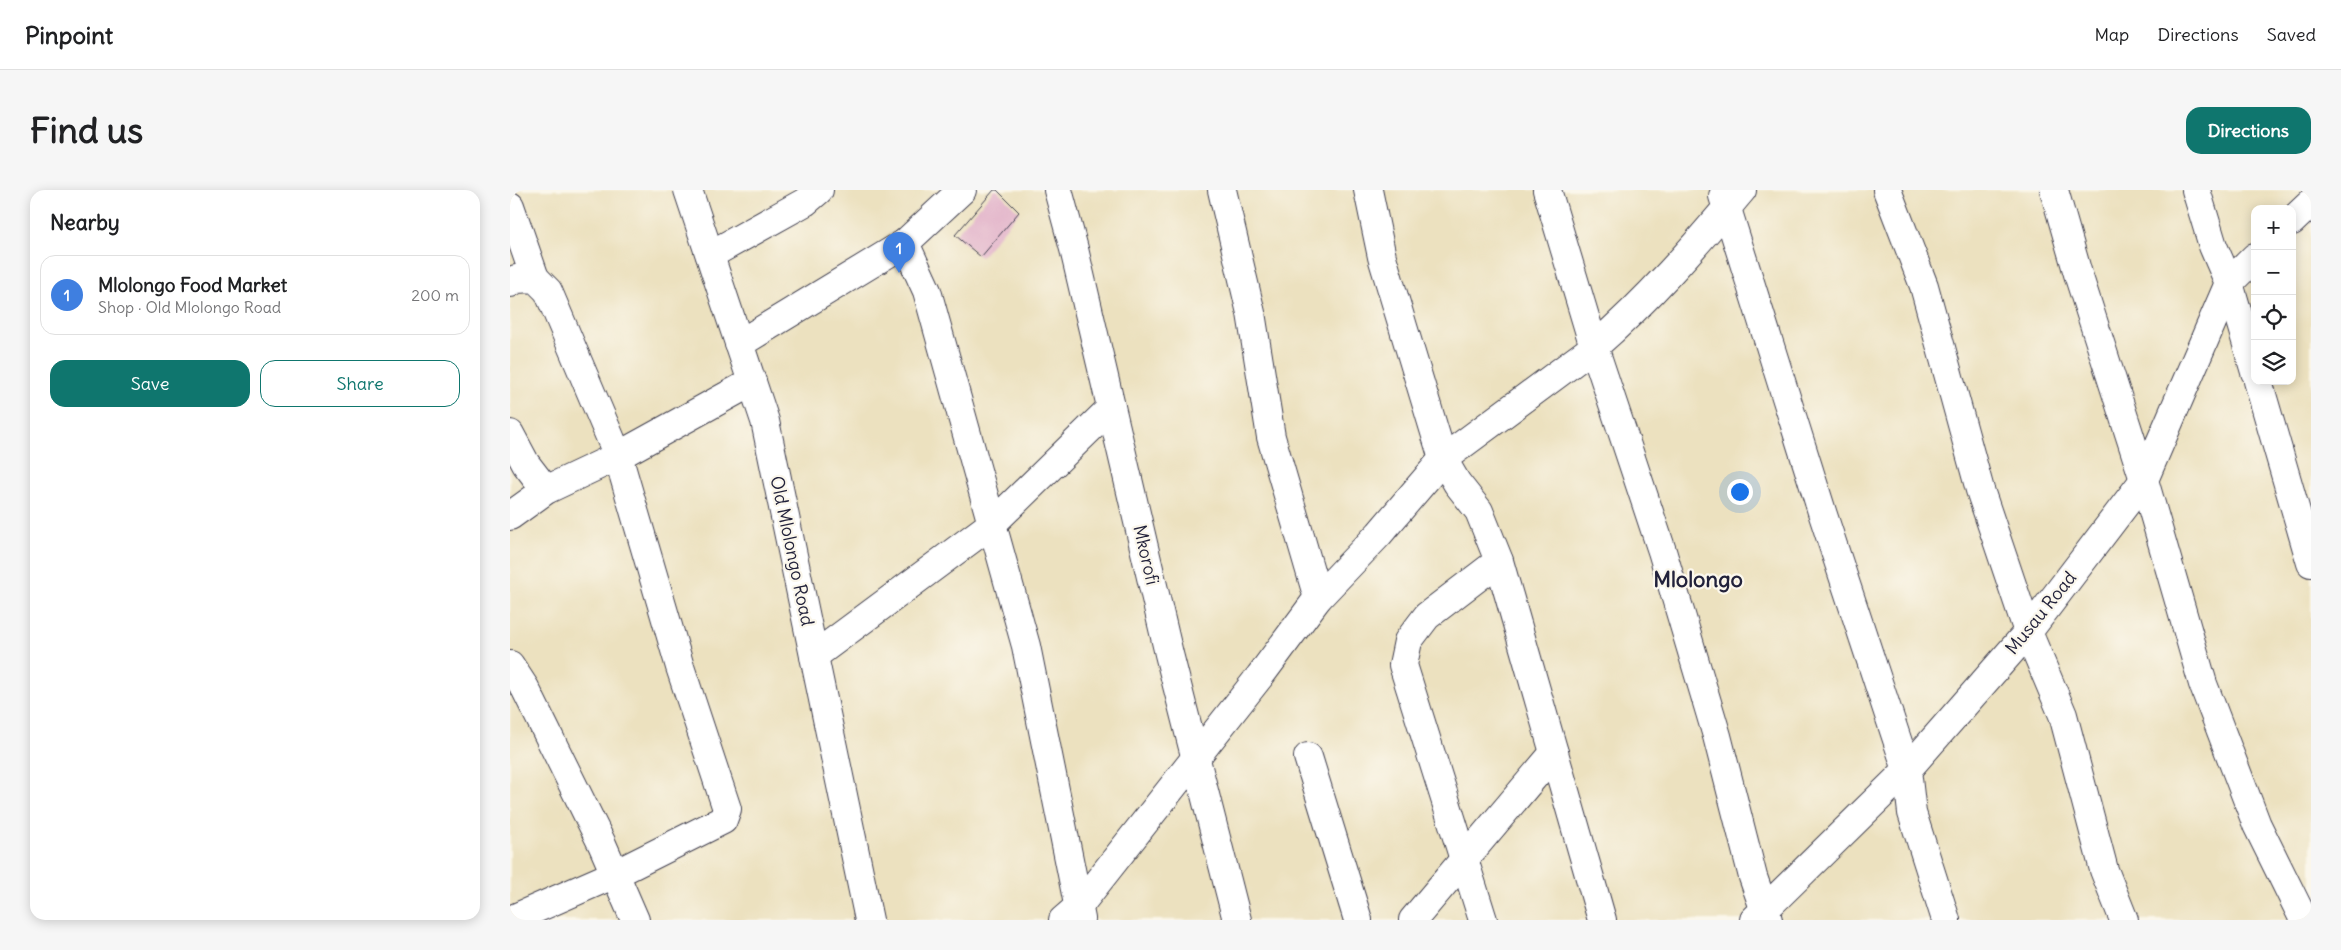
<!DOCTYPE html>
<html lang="en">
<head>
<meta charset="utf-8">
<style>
	:root { --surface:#fff; --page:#f6f6f6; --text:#202124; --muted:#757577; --line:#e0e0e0; --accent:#0f766e }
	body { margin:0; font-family:Delius,sans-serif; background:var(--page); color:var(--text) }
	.controls { position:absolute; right:15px; top:15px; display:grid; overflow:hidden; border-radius:10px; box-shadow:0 2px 12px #0003 }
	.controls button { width:45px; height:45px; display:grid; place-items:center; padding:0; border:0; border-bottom:1px solid var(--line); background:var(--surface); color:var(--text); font:25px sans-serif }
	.you { position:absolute; left:1229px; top:301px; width:18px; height:18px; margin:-12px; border:4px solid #fff; border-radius:50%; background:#1a73e8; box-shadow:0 0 0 8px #1a73e833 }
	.badge { display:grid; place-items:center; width:32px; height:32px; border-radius:50%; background:var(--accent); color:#fff; font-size:16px; font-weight:700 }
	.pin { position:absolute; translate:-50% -41px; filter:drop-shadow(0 1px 2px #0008) }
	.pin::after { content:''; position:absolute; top:26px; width:18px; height:15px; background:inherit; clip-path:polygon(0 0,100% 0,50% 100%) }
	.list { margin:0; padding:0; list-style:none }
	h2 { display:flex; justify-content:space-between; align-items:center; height:65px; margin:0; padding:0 20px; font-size:21px }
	h2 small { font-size:16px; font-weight:400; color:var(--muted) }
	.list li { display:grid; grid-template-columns:32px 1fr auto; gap:15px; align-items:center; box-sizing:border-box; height:80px; margin:0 10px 10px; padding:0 10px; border:1px solid var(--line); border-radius:15px }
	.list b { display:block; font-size:19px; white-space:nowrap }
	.list p { margin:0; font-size:16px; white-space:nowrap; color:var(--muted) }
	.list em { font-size:16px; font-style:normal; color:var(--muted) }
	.actions { display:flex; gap:10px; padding:15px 20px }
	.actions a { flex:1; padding:11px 0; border:1px solid var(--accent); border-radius:15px; text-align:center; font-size:18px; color:var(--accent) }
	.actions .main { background:var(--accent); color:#fff }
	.icon { flex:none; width:28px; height:28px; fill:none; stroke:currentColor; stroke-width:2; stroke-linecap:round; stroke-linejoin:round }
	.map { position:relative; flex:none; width:1801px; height:730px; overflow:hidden; border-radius:15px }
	header { display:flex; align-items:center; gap:30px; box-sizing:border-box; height:70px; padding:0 25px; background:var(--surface); border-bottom:1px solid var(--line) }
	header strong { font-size:24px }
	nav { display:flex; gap:28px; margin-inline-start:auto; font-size:18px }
	.intro { display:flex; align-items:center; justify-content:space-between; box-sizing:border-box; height:120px; padding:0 30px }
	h1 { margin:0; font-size:35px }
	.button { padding:12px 22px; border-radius:15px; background:var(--accent); color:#fff; font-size:18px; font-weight:700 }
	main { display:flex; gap:30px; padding:0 30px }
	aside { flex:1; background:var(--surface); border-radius:15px; box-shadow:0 2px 12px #0003 }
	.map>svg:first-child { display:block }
	.building { fill:#e2b2c9 }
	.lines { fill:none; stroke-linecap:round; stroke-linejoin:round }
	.minor-casing { stroke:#403f4f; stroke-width:30 }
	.minor { stroke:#fff; stroke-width:28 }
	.labels { text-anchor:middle; stroke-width:4.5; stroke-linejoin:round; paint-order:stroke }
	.street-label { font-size:18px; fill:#22223b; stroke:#fbf7ec }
	.district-label { font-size:22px; font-weight:bold; fill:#22223b; stroke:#fbf7ec }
</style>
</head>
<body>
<header>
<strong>Pinpoint</strong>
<nav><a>Map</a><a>Directions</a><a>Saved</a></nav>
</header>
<div class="intro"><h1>Find us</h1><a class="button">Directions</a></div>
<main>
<aside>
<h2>Nearby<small></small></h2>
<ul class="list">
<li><span class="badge" style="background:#3f7fe0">1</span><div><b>Mlolongo Food Market</b><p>Shop · Old Mlolongo Road</p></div><em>200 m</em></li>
</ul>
<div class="actions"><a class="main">Save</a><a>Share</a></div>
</aside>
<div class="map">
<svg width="1801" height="730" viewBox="0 0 1801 730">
	<rect width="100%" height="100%" fill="#fbf7ec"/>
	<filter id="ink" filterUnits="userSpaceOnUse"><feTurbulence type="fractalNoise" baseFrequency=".02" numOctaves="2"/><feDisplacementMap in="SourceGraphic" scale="10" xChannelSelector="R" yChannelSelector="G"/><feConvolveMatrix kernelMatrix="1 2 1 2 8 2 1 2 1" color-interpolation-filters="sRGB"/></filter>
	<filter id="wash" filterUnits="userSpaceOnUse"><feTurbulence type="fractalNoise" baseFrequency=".0096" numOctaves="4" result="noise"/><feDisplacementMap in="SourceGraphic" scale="20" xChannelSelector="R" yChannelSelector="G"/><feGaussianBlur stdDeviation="1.12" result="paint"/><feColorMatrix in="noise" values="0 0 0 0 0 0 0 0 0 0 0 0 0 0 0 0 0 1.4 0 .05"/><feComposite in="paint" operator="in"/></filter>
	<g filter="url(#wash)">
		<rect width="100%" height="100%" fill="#ece1bf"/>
		<g id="blocks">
			<!-- building -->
			<polygon class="building" points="484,0 487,0 509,22 471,67 445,45"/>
		</g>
	</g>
	<g filter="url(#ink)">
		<use href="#blocks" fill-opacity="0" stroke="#403f4f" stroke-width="1"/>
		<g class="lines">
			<!-- minor casing -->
			<g class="minor-casing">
				<g id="minor">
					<polyline points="178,0 255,231 359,730"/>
					<polyline points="548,0 564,59 659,464 727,730"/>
					<polyline points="712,0 741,123 761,247 808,408"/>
					<polyline points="858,0 872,67 933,269 947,293 969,321 989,371 1092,730"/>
					<polyline points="1037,0 1084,157 1152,361 1207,546 1243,687 1258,730"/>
					<polyline points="1377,0 1414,96 1470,300 1518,442 1553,525 1594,680 1614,730"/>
					<polyline points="1544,0 1568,84 1634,290 1693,494 1747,635 1794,730"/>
					<polyline points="1686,0 1703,56 1719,93 1745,182"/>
					<polyline points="1213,6 1313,325 1397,580 1402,623 1436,730"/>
					<polyline points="0,16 25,88"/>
					<polyline points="1782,31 1801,13"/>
					<polyline points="395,53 417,101 516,456 571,729"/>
					<polyline points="200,65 295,12 309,0"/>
					<polyline points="0,93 6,89 25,88 38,101 108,266 170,477 217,619 213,630 105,684 0,730"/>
					<polyline points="229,154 395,53 452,0"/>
					<polyline points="1748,191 1801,373"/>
					<polyline points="0,244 16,274 36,300"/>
					<polyline points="0,326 36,300 108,266 242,192"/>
					<polyline points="304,466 483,333 601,218"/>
					<polyline points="0,475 15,498 92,654 125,730"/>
					<polyline points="798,567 848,730"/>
					<path d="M553 730 568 717 750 486 808 408 869 344 933 269 1084 157C1138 110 1186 55 1232 0"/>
					<polyline points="903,730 1044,563"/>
					<polyline points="973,730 893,475 898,451 917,426 989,371"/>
					<polyline points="1244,730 1397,580 1518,442 1634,290 1719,93 1745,67"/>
				</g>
			</g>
			<!-- minor -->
			<use href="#minor" class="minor"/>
		</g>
	</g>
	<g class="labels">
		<!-- street labels -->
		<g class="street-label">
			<text transform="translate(282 361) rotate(78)" y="6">Old Mlolongo Road</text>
			<text transform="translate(636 365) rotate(77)" y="6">Mkorofi</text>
			<text transform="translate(1531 423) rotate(-51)" y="6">Musau Road</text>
		</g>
		<!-- district labels -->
		<g class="district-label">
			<text x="1188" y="397">Mlolongo</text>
		</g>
	</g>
</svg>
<div class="controls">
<button>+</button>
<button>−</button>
<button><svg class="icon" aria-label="locate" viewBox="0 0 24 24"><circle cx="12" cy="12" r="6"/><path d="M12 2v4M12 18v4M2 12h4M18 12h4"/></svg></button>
<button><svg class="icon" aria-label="layers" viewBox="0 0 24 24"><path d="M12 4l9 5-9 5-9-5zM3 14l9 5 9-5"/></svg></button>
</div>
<div class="you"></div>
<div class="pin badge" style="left:389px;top:83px;background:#3f7fe0">1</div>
</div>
</main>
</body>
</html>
